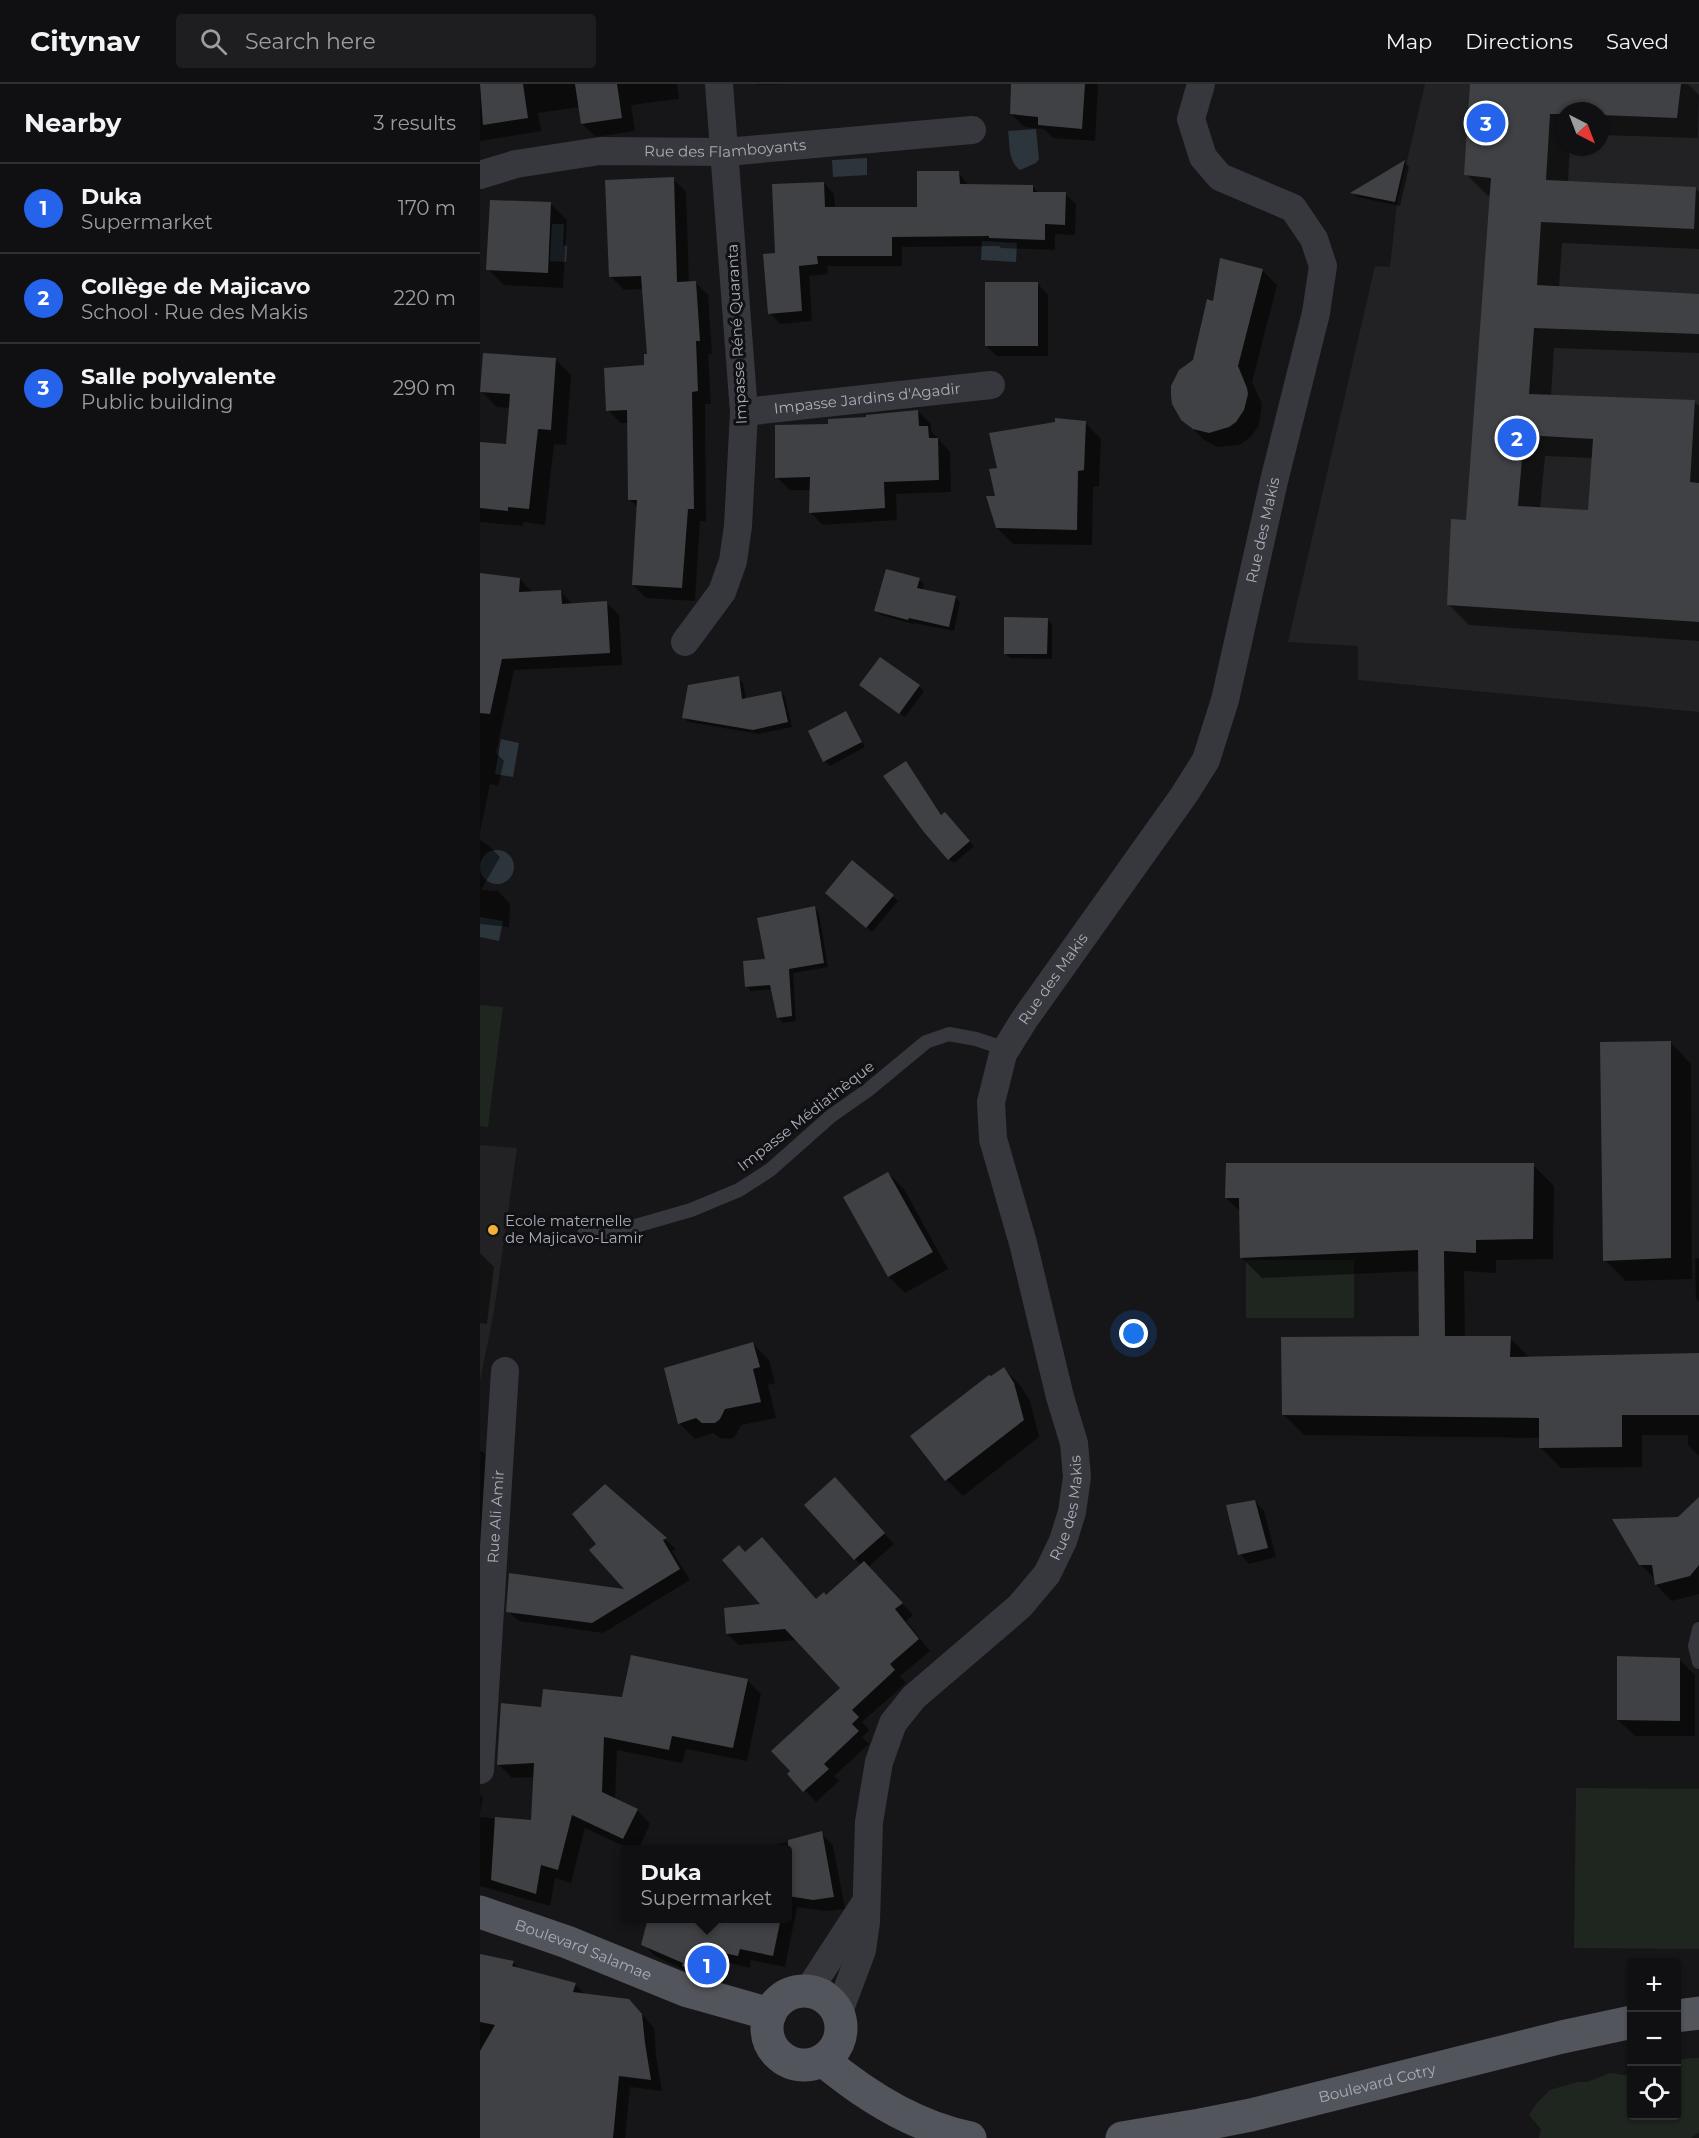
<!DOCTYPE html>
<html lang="en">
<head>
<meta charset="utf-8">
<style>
	:root { --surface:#101012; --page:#1e1e20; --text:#f1f3f6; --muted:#9c9d9f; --line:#303032; --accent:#2563eb }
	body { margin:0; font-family:Montserrat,sans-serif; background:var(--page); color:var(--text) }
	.controls { position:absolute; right:18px; bottom:18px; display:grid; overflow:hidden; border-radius:6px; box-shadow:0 2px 4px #0004 }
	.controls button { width:54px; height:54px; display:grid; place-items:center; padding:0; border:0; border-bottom:2px solid var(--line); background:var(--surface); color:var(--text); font:30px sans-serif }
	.compass { position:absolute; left:1075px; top:18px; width:54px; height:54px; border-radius:50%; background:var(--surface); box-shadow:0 2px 4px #0004; rotate:138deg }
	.you { position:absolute; left:654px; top:1250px; width:21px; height:21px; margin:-15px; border:4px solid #fff; border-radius:50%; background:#1a73e8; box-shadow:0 0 0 9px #1a73e833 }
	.badge { display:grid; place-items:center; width:39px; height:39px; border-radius:50%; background:var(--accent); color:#fff; font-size:20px; font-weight:700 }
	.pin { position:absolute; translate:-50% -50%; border:3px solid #fff; box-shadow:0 2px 6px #0006 }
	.popup { position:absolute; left:141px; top:1761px; width:171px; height:78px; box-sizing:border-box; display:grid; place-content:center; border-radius:6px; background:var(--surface); filter:drop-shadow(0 2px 4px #0005); font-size:20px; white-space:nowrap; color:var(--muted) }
	.popup b { font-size:22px; color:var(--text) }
	.popup::after { content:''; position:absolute; left:50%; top:100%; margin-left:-12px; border:12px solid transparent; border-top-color:var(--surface) }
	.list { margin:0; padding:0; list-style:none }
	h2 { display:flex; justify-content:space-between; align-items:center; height:78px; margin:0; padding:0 24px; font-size:26px }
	h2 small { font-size:20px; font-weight:400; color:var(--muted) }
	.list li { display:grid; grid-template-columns:39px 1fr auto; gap:18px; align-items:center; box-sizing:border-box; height:90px; padding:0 24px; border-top:2px solid var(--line) }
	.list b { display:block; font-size:22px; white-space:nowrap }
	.list p { margin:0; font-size:20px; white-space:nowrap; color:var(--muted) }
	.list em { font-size:20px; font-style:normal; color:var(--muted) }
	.icon { flex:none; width:33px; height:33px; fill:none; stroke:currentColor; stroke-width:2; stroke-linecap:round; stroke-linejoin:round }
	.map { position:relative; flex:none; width:1219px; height:2054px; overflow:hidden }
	header { display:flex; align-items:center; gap:36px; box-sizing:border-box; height:84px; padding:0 30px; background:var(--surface); border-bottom:2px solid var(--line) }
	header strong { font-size:28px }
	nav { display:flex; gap:33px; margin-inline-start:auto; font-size:21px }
	.search { width:420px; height:54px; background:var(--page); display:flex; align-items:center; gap:15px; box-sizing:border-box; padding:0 21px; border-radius:6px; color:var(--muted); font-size:22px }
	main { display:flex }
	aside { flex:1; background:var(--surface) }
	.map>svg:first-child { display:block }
	.built { fill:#222225; fill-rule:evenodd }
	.green { fill:#1e261f }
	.water { fill:#2c353c }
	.shadow { fill:#0007; fill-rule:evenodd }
	.building { fill:#404145; fill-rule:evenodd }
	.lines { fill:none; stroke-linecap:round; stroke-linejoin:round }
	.lane { stroke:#37383d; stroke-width:14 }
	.street { stroke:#37383d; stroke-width:28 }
	.primary { stroke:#53555c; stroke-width:33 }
	.poi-dot { fill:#f2b134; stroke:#111113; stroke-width:2 }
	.labels { text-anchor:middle; stroke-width:6; stroke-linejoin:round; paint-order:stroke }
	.street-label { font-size:15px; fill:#a8adb8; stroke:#111113 }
	.poi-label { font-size:15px; fill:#a8adb8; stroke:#111113; text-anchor:start }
</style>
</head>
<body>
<header>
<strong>Citynav</strong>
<div class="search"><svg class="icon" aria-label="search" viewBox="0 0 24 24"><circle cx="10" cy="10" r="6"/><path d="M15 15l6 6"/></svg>Search here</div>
<nav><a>Map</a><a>Directions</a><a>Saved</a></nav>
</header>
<main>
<aside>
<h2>Nearby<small>3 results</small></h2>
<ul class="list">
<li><span class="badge">1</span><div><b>Duka</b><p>Supermarket</p></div><em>170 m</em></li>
<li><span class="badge">2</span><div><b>Collège de Majicavo</b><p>School · Rue des Makis</p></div><em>220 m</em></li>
<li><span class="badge">3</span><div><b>Salle polyvalente</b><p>Public building</p></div><em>290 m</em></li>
</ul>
</aside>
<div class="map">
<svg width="1219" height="2054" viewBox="0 0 1219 2054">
	<rect width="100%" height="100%" fill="#161618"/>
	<!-- built -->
	<g class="built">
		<path d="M945 0H1219V628L878 596V562L808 558 895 182 910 183 917 119ZM1084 27H1120V63H1084Z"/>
		<polygon points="0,1061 37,1064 14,1228 0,1297"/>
	</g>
	<!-- green -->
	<g class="green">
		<polygon points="0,921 23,923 8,1043 0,1042"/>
		<rect x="766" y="1176" width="108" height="58"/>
		<polygon points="1096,1704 1219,1705 1219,1865 1094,1864"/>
		<polygon points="1213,1974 1219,1974 1219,2048 1211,2054 1059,2054 1061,2045 1049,2031 1057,2019 1070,2006 1097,1998 1107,1998 1130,1989 1151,1992 1152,2032 1196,2032 1197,1976"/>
	</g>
	<!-- water -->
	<g class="water">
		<path d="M556 45 559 75 556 79 540 86C528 77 530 61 528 47Z"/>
		<polygon points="387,74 387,91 353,93 352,76"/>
		<polygon points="72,140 84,140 83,161 87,162 86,178 70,177"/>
		<polygon points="502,157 537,159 536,178 501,176"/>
		<polygon points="21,655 39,659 33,693 15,690"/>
		<circle cx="17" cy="783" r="17"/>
		<polygon points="0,833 23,837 19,857 0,853"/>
	</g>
	<!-- shadow -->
	<g class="shadow">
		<polygon points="0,0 197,0 199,15 151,21 155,47 116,53 102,40 100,23 58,29 61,47 0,57"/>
		<polygon points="276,0 313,0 278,1"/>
		<polygon points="533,0 618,0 615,57 573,54 564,45 545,43 531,30"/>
		<path d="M991 0H1208L1219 11 1218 54 1120 51V27H1084V63H1090L1088 99 1216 105 1219 108V165L1082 159 1079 203 1219 211V269L1074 264 1071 312 1214 318 1219 322V557L989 541 968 520 987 438 1011 112 1007 111 986 90ZM1065 372 1113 374 1109 428 1060 425Z"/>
		<polygon points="925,78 929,83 920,122 877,113 873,109"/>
		<polygon points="479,89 489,102 553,103 559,109 585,110 596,120 595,151 575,150 575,166 521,164 519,162 422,163 422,182 347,182 348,190 329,192 332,237 300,240 290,229 297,170 344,99 354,110 355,124 439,124"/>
		<polygon points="193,95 206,108 209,199 215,198 228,211 232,270 228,270 231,320 225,320 226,437 220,437 215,517 166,514 153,501 158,424 149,415 149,339 141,339 128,326 165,283 168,272 163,205 144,206 131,193"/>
		<polygon points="71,120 87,136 83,204 24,201 8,185"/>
		<polygon points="782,186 797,201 772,298 782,320 779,341 771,353 759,361 737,363 724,356 708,340 714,276 734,219"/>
		<polygon points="558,200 568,211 568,272 517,272 506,262"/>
		<polygon points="75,275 91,291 86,361 74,360 65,441 43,438 43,442 0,438 0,359 28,362 31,324 17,323 1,307"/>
		<polygon points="438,327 451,340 451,347 470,368 471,408 416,410 417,436 343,441 330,428 331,406 309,406 297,393 349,342"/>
		<polygon points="577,339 605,339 621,355 619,402 613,403 612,461 533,460 517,444 519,386"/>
		<polygon points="0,491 40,495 52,508 81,508 93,521 127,519 139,531 142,581 34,586 16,669 24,677 18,702 10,700 0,748"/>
		<polygon points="439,495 444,500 442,507 475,513 480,518 474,547 434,539 433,540 401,531 396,527"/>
		<polygon points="567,535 572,540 572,575 530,574 525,569"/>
		<polygon points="258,594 263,599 266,616 300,608 305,613 312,643 279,650 208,638 203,633"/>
		<polygon points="439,603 444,607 425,633 386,605"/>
		<polygon points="366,629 370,634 385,663 350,682 345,677"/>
		<polygon points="430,684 462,732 469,735 494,762 474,779 469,775"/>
		<polygon points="0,756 8,761 20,773 1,806 18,807 30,820 29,843 0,840"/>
		<polygon points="372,778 418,817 392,848 351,813"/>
		<polygon points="334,824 339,829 348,883 313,889 316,937 303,939 298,934 293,905 271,907 266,902"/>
		<polygon points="1190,958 1211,980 1212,1195 1146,1197 1125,1176"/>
		<polygon points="1053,1081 1074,1102 1073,1175 1016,1176 1016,1189 984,1187 985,1254 1030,1254 1050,1274 1219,1271 1219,1372 1208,1361 1208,1351 1162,1351 1162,1383 1081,1384 1060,1363 1060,1354 824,1351 803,1330 941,1254 940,1187 782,1194 762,1174 761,1128 746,1114"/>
		<polygon points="408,1089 424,1105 468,1185 425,1209 409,1193 365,1113"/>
		<polygon points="0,1169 14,1183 7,1240 0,1239"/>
		<polygon points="1215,1174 1219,1174 1219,1218 1216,1215"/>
		<polygon points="273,1260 289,1276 295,1299 288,1301 296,1334 261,1341 256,1351 251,1355 240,1354 233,1349 215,1355 199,1339"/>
		<polygon points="524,1285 540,1301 550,1317 559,1353 483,1412 467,1396 433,1352"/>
		<polygon points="0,1367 3,1368 17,1382 0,1503"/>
		<polygon points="125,1402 196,1465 192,1467 210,1496 123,1549 39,1537 28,1527 147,1507 118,1460"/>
		<polygon points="365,1406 414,1460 388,1483 433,1531 426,1537 450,1567 420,1592 426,1599 382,1638 389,1646 382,1653 389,1660 354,1692 359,1697 336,1718 309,1690 362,1604 317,1556 259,1561 247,1550 283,1522 265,1469 337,1516 346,1513 381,1481 326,1421"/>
		<polygon points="775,1417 784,1427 796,1473 769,1480 760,1470"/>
		<polygon points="1218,1434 1219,1510 1192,1517 1176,1501 1175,1495 1161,1481"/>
		<polygon points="1199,1575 1215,1591 1215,1652 1155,1652 1138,1636"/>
		<polygon points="267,1596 281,1610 267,1677 206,1665 202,1679 137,1666 135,1716 157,1726 170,1740 158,1766 152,1766 105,1744 91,1799 75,1794 70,1822 0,1802 0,1733 53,1738 55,1693 32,1694 18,1680 62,1625"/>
		<polygon points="0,1710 3,1714 0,1728"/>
		<polygon points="341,1749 353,1761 365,1825 346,1827 317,1823 305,1883 271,1876 270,1884 250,1879 242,1903 216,1894 209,1888 175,1872 163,1860 183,1834 308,1834 308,1766 276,1766"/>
		<polygon points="0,1871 33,1878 40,1886 95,1900 106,1911 161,1929 174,1944 176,1972 182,2007 150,2003 145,2054 0,2054"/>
	</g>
	<!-- building -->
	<g class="building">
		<polygon points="0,0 43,0 48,34 3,41"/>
		<polygon points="95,0 137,0 142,34 101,40"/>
		<polygon points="531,0 605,0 602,45 558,41 558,33 530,30"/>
		<path d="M990 0H1201L1197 34 1120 31V27H1084V30H1070L1066 96 1216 103 1214 145 1061 138 1057 201 1219 210V250L1054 244 1049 310 1215 316 1210 398 1219 399V538L967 521 971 435 986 436 1011 94 984 91ZM1044 351 1113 355 1108 426 1038 422Z"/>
		<polygon points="925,76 915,118 870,109"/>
		<polygon points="437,87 479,87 480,100 553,101 553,108 586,108 585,141 565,140 565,156 509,154 509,152 412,153 412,172 337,172 338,180 319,182 322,227 288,230 283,170 295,169 292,100 344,98 345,123 437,123"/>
		<polygon points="194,93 197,198 216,197 220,257 216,257 218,307 212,308 214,425 208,425 202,504 152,501 157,416 148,416 147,326 126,327 124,284 164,281 164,270 167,270 161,192 129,193 125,96"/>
		<polygon points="10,116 71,118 68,189 6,186"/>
		<polygon points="740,174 783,185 758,282 767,304 768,310 764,326 756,338 749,343 729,349 713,345 701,336 692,320 691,311 691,302 699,286 713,276 727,215 733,217"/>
		<rect x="505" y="198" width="53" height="64"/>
		<polygon points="3,269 76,274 71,346 58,345 49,425 28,423 28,427 0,424 0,358 26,360 30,310 0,308"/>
		<polygon points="438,326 439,342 448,342 449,354 458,354 459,396 404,398 405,424 329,429 330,393 295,394 295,341 348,340 348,335 386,333 386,331"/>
		<polygon points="575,334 606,337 604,386 598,387 597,446 516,444 506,412 515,412 509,385 517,384 509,349 575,338"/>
		<polygon points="406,485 440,494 437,504 476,512 469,543 429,534 428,536 394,527"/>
		<polygon points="0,489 40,494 39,508 81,506 82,520 127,517 130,569 22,575 10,630 0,629"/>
		<polygon points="524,533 568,534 567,570 524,570"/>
		<polygon points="400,573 440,601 419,630 379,601"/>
		<polygon points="259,592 262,615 301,607 308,638 273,646 202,634 208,601"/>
		<polygon points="366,627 382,658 343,678 328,647"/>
		<polygon points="426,677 461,731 465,728 490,757 468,776 443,747 403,692"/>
		<polygon points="372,776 414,811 386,844 345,809"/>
		<polygon points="335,822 344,879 309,885 312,932 297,934 290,901 265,903 263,877 285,875 277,834"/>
		<polygon points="1191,957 1191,1174 1123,1177 1120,958"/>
		<polygon points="746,1079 1054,1079 1053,1155 996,1156 996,1169 964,1167 965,1252 1031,1252 1030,1273 1219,1269 1219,1331 1142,1331 1142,1363 1059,1364 1059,1334 802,1331 801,1253 939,1252 938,1166 760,1174 759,1114 745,1114"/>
		<polygon points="408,1088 453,1168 408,1193 363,1113"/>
		<polygon points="273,1258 280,1283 273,1285 281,1318 245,1325 240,1335 235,1339 222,1339 216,1334 198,1340 184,1284"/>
		<polygon points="524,1283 534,1299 544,1336 465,1397 430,1352 509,1291 511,1292"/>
		<polygon points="355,1393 405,1449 374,1476 324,1421"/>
		<polygon points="125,1400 187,1454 183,1456 200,1485 112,1539 26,1528 29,1489 144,1505 109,1466 116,1460 92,1430"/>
		<polygon points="1219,1413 1219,1481 1210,1492 1175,1501 1172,1481 1159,1481 1132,1435 1198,1433"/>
		<polygon points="775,1416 788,1464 758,1471 746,1421"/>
		<polygon points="282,1453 336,1515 344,1508 346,1511 384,1477 423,1519 415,1525 439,1555 410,1580 415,1586 372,1626 379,1633 372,1640 379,1647 344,1680 349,1685 323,1708 307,1690 310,1687 291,1667 360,1604 305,1545 246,1550 244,1524 280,1520 242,1476 259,1461 265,1468"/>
		<polygon points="151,1571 268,1595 253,1664 192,1652 189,1666 124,1653 122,1708 158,1725 143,1755 92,1731 78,1786 61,1781 56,1810 11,1796 15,1733 51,1736 54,1679 17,1681 21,1619 61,1623 63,1605 142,1613"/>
		<polygon points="1137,1572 1200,1574 1200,1637 1137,1636"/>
		<polygon points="342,1747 354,1813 333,1816 308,1812 308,1756"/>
		<polygon points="168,1834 301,1834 293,1872 260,1865 258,1872 238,1868 230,1892 202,1882 203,1879 161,1861"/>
		<polygon points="0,1870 34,1877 32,1882 96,1899 93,1908 149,1915 162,1930 165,1959 171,1996 139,1992 133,2054 0,2054 0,1967 15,1941 0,1938"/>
	</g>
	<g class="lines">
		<!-- lane -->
		<g class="lane">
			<polyline points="104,1150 138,1147 211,1126 259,1106 290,1086 351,1032 388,1006 446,958 469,950 496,955 526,965"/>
			<polyline points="1219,1545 1215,1562 1219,1578"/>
		</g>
		<!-- street -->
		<g class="street">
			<path id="s1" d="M0 91 36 80 120 67 246 68 492 46"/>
			<path id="s2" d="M264 328 511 301"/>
			<polyline points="205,558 242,508 253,477 258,442 264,328 239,0"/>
			<path id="s3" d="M0 1686 25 1287"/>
			<polyline points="328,1907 384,1821"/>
			<path id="s4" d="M358 1930 382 1866 386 1838 389 1738 399 1678 413 1639 434 1613 540 1522 567 1490 583 1457 592 1428 597 1393 594 1359 580 1313 543 1159 513 1055 511 1018 523 970 544 936 704 711 726 676 745 616 794 397 836 229 843 182 834 155 813 124 740 93 723 73 711 35 721 0"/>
		</g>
		<!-- primary -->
		<g class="primary">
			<path id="s5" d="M0 1828 87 1858 205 1906 290 1930"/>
			<circle cx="324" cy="1944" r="37"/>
			<polyline points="1196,1932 1219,1929"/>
			<path d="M344 1977C386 2012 436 2043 490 2054"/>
			<path id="s6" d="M642 2054 720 2041 771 2031 1082 1953 1152 1938"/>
		</g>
	</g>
	<!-- markers -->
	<circle class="poi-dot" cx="13" cy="1146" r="6"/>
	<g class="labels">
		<!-- street labels -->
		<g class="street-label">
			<text dy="5" stroke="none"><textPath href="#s1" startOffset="248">Rue des Flamboyants</textPath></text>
			<text transform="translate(257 250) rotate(-93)" y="5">Impasse Réné Quaranta</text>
			<text dy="5" stroke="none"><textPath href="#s2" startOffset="124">Impasse Jardins d'Agadir</textPath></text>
			<text dy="5" stroke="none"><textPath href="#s4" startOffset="1646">Rue des Makis</textPath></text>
			<text dy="5" stroke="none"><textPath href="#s4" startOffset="1142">Rue des Makis</textPath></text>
			<text transform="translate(326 1032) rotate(-38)" y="5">Impasse Médiathèque</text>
			<text dy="5" stroke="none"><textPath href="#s4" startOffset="584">Rue des Makis</textPath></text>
			<text dy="5" stroke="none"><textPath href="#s3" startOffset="254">Rue Ali Amir</textPath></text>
			<text dy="5" stroke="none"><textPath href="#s5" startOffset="110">Boulevard Salamae</textPath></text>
			<text dy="5" stroke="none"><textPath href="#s6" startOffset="261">Boulevard Cotry</textPath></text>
		</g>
		<!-- poi labels -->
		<g class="poi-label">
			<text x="25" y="1142">Ecole maternelle<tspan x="25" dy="17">de Majicavo-Lamir</tspan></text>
		</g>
	</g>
</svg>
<div class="controls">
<button>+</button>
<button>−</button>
<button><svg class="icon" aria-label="locate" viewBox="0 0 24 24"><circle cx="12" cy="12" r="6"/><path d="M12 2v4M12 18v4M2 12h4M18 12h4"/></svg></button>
</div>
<svg class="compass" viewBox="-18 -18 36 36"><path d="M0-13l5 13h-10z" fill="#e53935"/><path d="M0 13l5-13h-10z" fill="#9c9d9f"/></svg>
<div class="you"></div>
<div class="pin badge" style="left:227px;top:1881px">1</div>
<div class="popup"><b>Duka</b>Supermarket</div>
<div class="pin badge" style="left:1037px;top:354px">2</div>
<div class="pin badge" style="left:1006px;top:39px">3</div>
</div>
</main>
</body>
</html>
